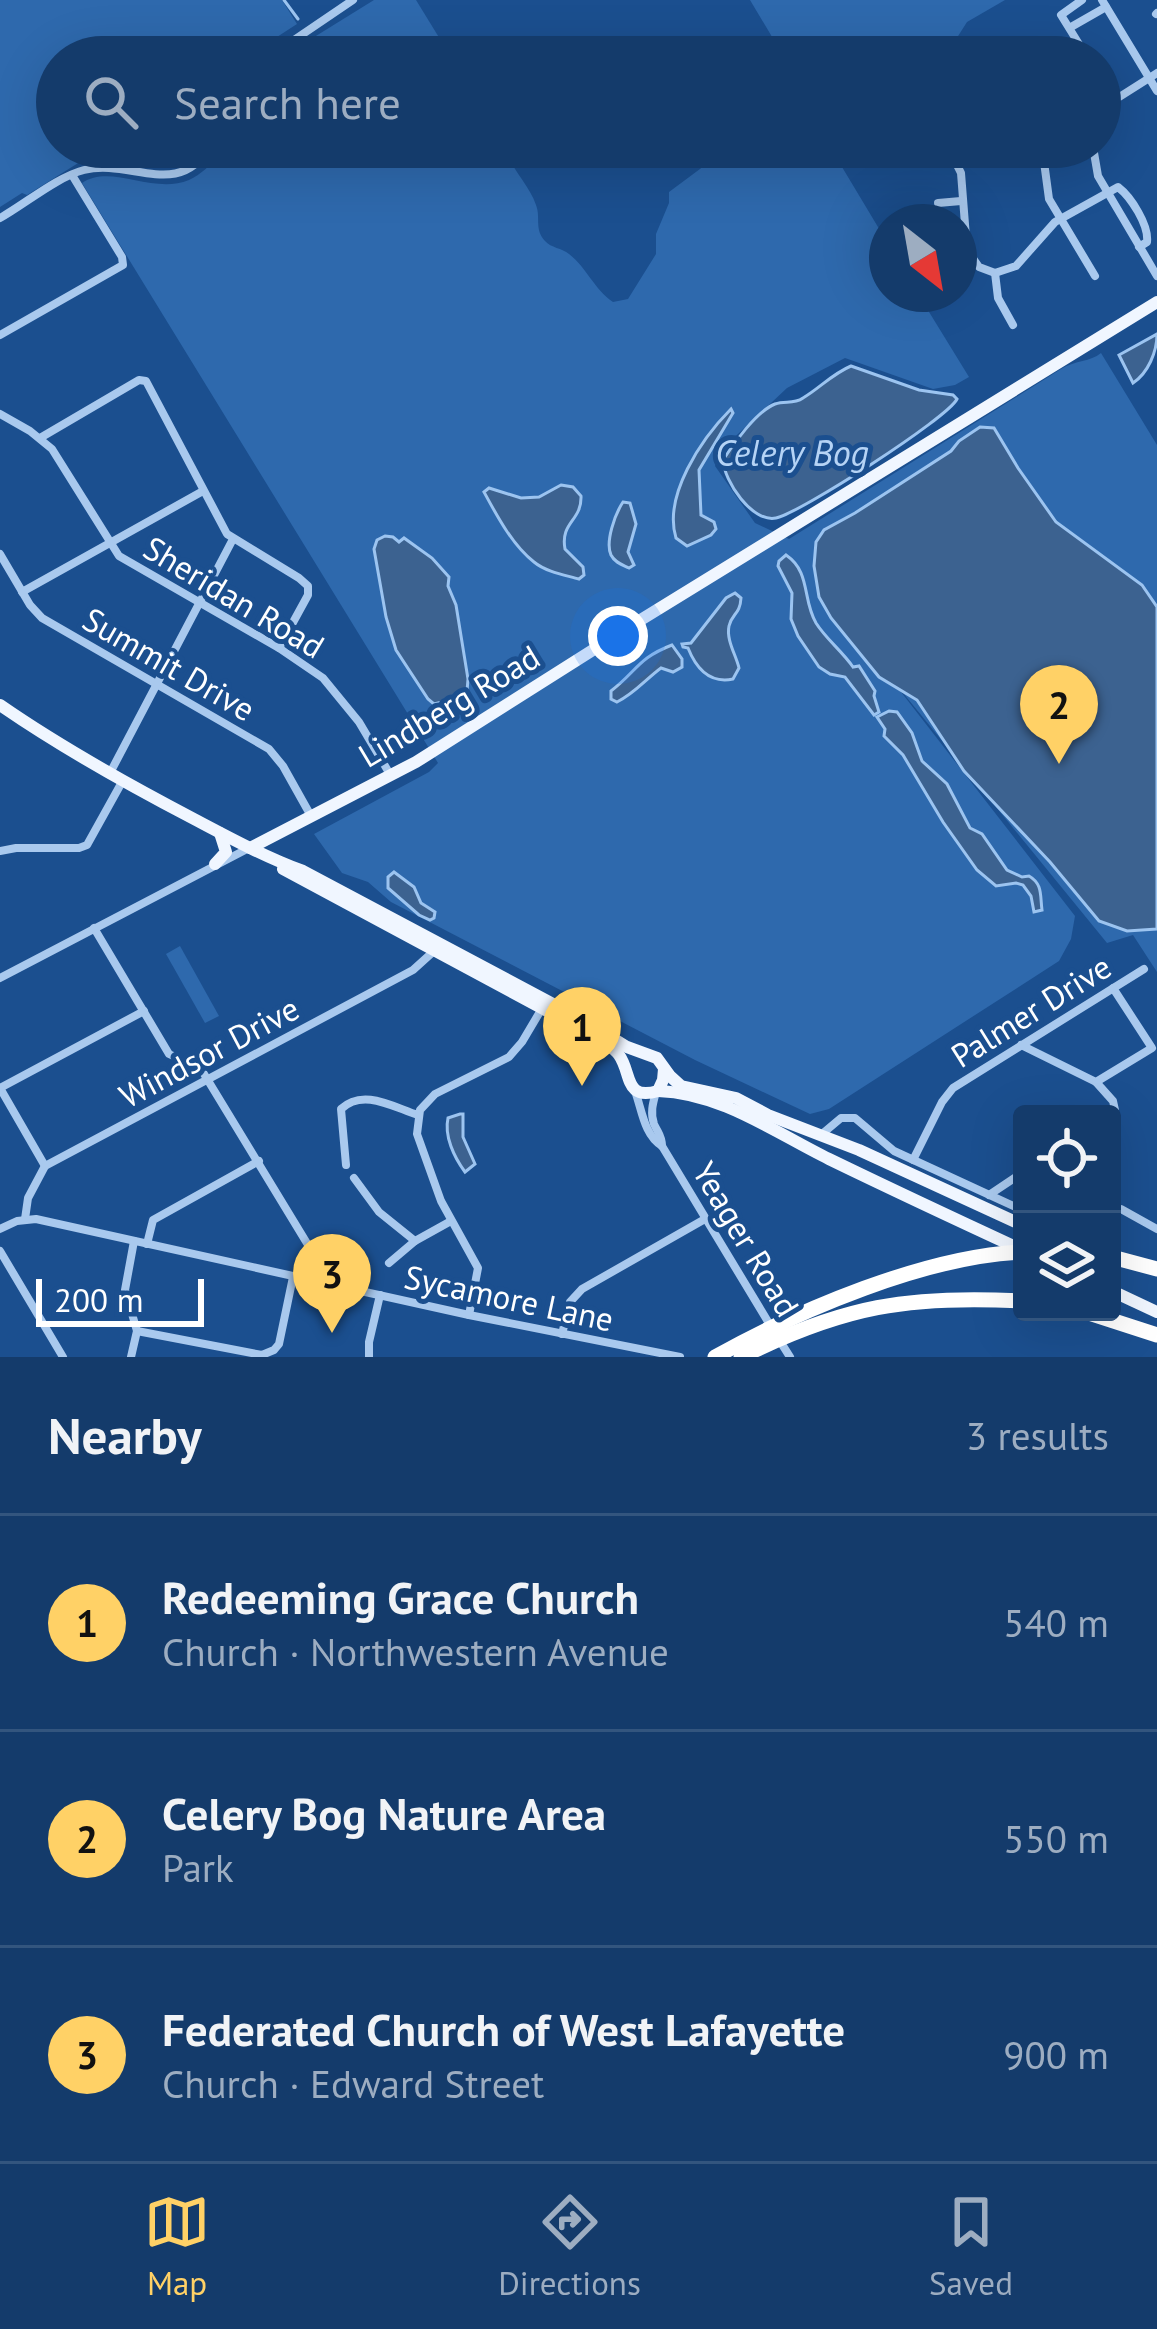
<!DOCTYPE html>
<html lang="en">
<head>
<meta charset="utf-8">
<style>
	:root { --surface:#143b6b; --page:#1d4271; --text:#f1f3f6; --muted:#9dadc1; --line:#33557e; --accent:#ffd166 }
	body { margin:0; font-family:"PT Sans",sans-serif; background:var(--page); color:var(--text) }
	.controls { position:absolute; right:36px; bottom:36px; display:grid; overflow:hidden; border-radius:12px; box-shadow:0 12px 48px #0002 }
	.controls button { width:108px; height:108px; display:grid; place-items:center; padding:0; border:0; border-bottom:3px solid var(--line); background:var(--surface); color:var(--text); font:60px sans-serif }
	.compass { position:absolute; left:869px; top:204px; width:108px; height:108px; border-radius:50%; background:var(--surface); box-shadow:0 12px 48px #0002; rotate:149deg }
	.scale { position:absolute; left:36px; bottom:30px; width:168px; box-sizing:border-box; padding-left:12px; border:6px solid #fff; border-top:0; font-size:33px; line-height:42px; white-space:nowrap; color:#fff; -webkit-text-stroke:9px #1b4f8f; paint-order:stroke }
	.you { position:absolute; left:618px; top:636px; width:42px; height:42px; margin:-30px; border:9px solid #fff; border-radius:50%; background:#1a73e8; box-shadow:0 0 0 18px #1a73e833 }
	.badge { display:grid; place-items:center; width:78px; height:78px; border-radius:50%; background:var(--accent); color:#111; font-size:39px; font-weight:700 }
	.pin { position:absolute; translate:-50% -99px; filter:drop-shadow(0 3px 6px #0008) }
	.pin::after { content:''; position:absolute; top:63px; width:42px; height:36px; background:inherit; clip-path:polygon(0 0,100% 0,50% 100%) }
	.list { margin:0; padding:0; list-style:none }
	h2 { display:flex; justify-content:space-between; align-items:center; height:156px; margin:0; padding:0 48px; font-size:51px }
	h2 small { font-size:39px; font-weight:400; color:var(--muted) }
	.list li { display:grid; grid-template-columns:78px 1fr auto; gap:36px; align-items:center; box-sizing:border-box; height:216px; padding:0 48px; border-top:3px solid var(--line) }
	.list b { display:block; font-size:45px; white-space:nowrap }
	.list p { margin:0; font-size:39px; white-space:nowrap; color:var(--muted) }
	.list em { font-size:39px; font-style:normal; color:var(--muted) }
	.icon { flex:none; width:66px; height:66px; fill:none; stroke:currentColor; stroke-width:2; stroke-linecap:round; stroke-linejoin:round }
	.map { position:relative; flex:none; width:1157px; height:1357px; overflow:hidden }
	.search { position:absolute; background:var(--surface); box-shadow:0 12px 48px #0002; left:36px; right:36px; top:36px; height:132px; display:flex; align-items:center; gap:30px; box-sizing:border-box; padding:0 42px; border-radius:66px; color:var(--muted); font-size:45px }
	.sheet { height:804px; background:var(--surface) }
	nav { display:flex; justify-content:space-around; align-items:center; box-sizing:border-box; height:168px; border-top:3px solid var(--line); background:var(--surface); font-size:33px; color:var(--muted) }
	nav a { display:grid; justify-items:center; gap:6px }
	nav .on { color:var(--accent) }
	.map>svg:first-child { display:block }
	.green { fill:#2e69ad }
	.water { fill:#3c6290; stroke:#9cc4f0; stroke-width:3 }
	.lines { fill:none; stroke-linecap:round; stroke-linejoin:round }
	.stream { stroke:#9cc4f0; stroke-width:3 }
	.minor { stroke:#a9c9ee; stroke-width:8 }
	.major { stroke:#f0f6ff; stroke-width:12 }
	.highway { stroke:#fff; stroke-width:15 }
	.labels { text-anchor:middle; stroke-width:10; stroke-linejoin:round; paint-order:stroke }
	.street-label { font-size:33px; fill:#fff; stroke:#1b4f8f }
	.water-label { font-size:36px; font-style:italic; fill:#b5d3f5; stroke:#1b4f8f }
</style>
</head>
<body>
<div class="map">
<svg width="1157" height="1357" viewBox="0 0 1157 1357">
	<rect width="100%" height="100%" fill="#1b4f8f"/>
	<!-- green -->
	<g class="green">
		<polygon points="0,0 282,0 297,24 260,48 253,57 57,57 57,147 193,147 192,150 173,162 98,156 83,160 27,195 22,193 0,207"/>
		<polygon points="374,0 416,0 451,57 282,57"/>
		<polygon points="750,0 1005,0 967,22 953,44 928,57 784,57"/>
		<path d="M241 147H505C511 170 529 184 536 205 541 218 534 229 545 241 551 248 562 248 569 254 587 268 594 289 613 302L628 299 656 254V234L669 203V192L704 166 708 147H830L887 242V294H918L969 377 955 385 933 389 845 358 787 388 722 449 715 466 755 523 789 539 1061 369C1076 360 1090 362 1101 353L1157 445V972L1133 935 1107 943 877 661 1075 916 1071 939 1059 961 829 1109 810 1114 695 1060 391 902 368 882 342 873 314 834 429 772 438 763 82 183C111 163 152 195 189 180 201 175 210 164 221 156L238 159 244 155Z"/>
		<polygon points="180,946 219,1016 205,1023 166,954"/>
	</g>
	<!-- water -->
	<g class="water">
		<path d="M1157 334C1157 352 1148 373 1133 383L1119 355Z"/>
		<path d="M851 366 919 390 953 395 957 399C948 418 800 513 776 518 752 523 724 481 723 460 733 444 757 411 775 404 785 400 793 405 803 398 820 388 832 374 851 366Z"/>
		<path d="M731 409 733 413 699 470 701 515 714 522 716 529 711 535 687 546 676 538C663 496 701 439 731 409Z"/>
		<polygon points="980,427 994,428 1018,468 1056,522 1142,585 1157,607 1157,929 1127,931 1099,921 1050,862 964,771 917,700 879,677 831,618 819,597 814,566 816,542 824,530 855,513 951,451 959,441"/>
		<path d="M561 485 573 487 581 496C582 521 560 522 565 549L583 567 584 575 579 579C565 575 546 572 534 562 513 546 497 516 484 492L489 488 521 498 539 497Z"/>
		<path d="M623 502 630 503 636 524 628 552 634 565 629 568C623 565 615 563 611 555 605 542 615 514 623 502Z"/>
		<polygon points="385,536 393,537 399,542 404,538 432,558 449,577 448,586 456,605 468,679 467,691 446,710 442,702 434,704 428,699 396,650 386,617 374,549 377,540"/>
		<path d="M786 555C811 572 802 599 816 623 826 639 842 651 853 667L859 666 875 691 874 696 879 712 874 715 845 677 830 674 819 667 798 636 791 619 792 593 778 566 779 561Z"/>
		<path d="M735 593 741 598C740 615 732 613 729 626 726 640 736 655 739 668L733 679C709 684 696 668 688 648L683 647 682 644 691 643 726 598Z"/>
		<path d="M672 645 682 659V667L673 672 661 668C646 679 634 694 617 702L611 699V691C637 671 638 658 672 645Z"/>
		<path d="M889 711 897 712 912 733 922 761 947 784 970 828 982 834 1007 870 1022 877 1029 876C1043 884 1040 896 1042 910L1034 912 1031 896 1023 885 1016 883 996 886 977 870 943 822 903 755 884 736 885 729 877 717Z"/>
		<polygon points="394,872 414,887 421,903 435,912 434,918 430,920 419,915 388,888 388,877"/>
		<path d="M460 1114H463V1137L475 1164 465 1172C454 1157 444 1136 448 1118Z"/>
	</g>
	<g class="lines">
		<!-- stream -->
		<polyline class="stream" points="284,0 298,19"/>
		<!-- minor -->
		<g class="minor">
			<polyline points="1082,0 1061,15 1087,57"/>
			<polyline points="1102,0 1157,91"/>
			<polyline points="1156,14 1157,13"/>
			<polyline points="1071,27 1106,7"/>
			<polyline points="269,57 353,0"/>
			<polyline points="983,57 985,51 991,48 996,51 998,57"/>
			<polyline points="1100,78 1113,101"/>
			<polyline points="1100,119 1113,101 1157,73"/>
			<path d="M948 147 961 173 967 250 979 267 995 273 1016 266 1055 222 1118 187C1131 197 1149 225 1147 242L1139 247"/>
			<polyline points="1042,147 1049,199 1095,276"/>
			<polyline points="1093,147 1098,176 1157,276"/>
			<polyline points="938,203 961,201"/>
			<path d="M0 218C25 204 57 177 84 170 129 158 179 200 209 147"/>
			<polyline points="995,273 998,298 1013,325"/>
			<polyline points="0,335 123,265 122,257 72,175"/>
			<polyline points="0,414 30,431 52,449 119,556 279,648 323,678 359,722 391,776"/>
			<polyline points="40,438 139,380 146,381 227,534 299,578 308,586 308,595 279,648"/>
			<polyline points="0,554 30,605 42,618 269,749 283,766 311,816"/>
			<polyline points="22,592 203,491"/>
			<polyline points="110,773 233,539"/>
			<polyline points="0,851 16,848 79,848 87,845 122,782"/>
			<polyline points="94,928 169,1054 201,1069 319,1263 318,1282"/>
			<polyline points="0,978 249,848"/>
			<polyline points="1021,1045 1096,1082 1152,1048 1113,988"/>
			<polyline points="1096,1082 1113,1101 1115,1110 1112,1116"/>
			<polyline points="0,1088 144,1011"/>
			<polyline points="0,1088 45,1166"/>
			<path d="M635 1091C642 1110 644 1135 662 1146L770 1325"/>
			<path d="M656 1092C653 1103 650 1112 654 1124 658 1133 662 1136 662 1146"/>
			<polyline points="822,1134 841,1118 855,1118 894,1151 1022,1210"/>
			<polyline points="913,1160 942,1102 953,1088 1144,969"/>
			<path d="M346 1165 341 1109C363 1088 393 1107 418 1115"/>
			<polyline points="354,1178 379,1212 415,1241"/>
			<polyline points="989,1195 1022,1173"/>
			<polyline points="1112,1210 1121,1209 1157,1229"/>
			<polyline points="25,1219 28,1198 45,1166 413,970 434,951"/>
			<polyline points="0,1229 17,1221 36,1219 469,1315 680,1357"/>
			<polyline points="147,1244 153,1220 259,1161"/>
			<polyline points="0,1251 63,1357"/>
			<polyline points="389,1263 415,1241 451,1221"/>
			<polyline points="469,1315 478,1268 441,1201 417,1134 420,1110 435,1094 509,1057 522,1042 544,1005"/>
			<polyline points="137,1331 262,1355 274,1350 279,1344 293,1277"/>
			<polyline points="562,1334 570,1302 582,1289 705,1219"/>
			<polyline points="778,1338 790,1357"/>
			<polyline points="131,1357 137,1331 125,1290 134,1241"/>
			<polyline points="369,1357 369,1342 380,1295"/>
		</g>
		<!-- major -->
		<g class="major">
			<path d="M0 705C62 748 127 784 194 819 230 838 265 857 303 871L585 1021 627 1047 657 1058 670 1076 681 1086 736 1098 768 1115 859 1150 1022 1225"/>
			<polyline points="250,848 416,762 634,624 1157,302"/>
			<polyline points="215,864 226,852 220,833"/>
			<path d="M283 869 603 1041C609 1046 614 1048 619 1055 632 1073 624 1101 658 1091L663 1080 664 1069"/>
			<path d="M658 1091C721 1093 774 1132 829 1159 893 1190 957 1220 1022 1250"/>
			<polyline points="1112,1291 1157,1312"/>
		</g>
		<!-- highway -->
		<g class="highway">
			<polyline points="1112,1257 1157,1269"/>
			<polyline points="1086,1312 1157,1335"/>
			<path d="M715 1357C799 1310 926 1256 1022 1252"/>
			<path d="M741 1357C843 1306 909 1295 1022 1301"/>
		</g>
	</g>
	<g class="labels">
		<!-- street labels -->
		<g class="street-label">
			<text transform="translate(234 597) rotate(31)" y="12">Sheridan Road</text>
			<text transform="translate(169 664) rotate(30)" y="12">Summit Drive</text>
			<text transform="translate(449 706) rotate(-31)" y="12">Lindberg Road</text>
			<text transform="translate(1031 1011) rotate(-32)" y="12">Palmer Drive</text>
			<text transform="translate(209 1052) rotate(-28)" y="12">Windsor Drive</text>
			<text transform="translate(746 1239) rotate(59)" y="12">Yeager Road</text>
			<text transform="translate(509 1298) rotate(12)" y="12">Sycamore Lane</text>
		</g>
		<!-- water labels -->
		<g class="water-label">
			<text x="792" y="466">Celery Bog</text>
		</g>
	</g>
</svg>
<div class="controls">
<button><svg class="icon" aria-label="locate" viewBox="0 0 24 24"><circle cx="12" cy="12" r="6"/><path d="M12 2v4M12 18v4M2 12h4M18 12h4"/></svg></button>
<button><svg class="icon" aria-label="layers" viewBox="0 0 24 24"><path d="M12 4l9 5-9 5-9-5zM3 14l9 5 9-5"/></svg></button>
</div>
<svg class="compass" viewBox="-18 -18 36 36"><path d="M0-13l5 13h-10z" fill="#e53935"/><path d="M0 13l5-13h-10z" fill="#9dadc1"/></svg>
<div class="scale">200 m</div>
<div class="you"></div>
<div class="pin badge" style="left:582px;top:1086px">1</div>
<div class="pin badge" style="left:1059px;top:764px">2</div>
<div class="pin badge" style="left:332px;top:1333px">3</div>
<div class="search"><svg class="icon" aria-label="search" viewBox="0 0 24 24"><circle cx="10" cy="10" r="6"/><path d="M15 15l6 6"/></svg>Search here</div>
</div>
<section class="sheet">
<h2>Nearby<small>3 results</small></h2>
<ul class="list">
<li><span class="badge">1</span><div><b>Redeeming Grace Church</b><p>Church · Northwestern Avenue</p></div><em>540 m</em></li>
<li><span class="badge">2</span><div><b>Celery Bog Nature Area</b><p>Park</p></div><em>550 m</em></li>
<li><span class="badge">3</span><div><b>Federated Church of West Lafayette</b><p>Church · Edward Street</p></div><em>900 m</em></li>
</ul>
</section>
<nav>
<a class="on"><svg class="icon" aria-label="map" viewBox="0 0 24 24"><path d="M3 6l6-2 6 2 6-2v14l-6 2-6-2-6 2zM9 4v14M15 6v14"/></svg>Map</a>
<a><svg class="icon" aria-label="directions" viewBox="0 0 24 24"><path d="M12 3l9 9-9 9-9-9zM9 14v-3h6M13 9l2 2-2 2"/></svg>Directions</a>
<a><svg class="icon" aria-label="saved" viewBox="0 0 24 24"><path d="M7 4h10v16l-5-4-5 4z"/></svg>Saved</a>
</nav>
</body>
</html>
